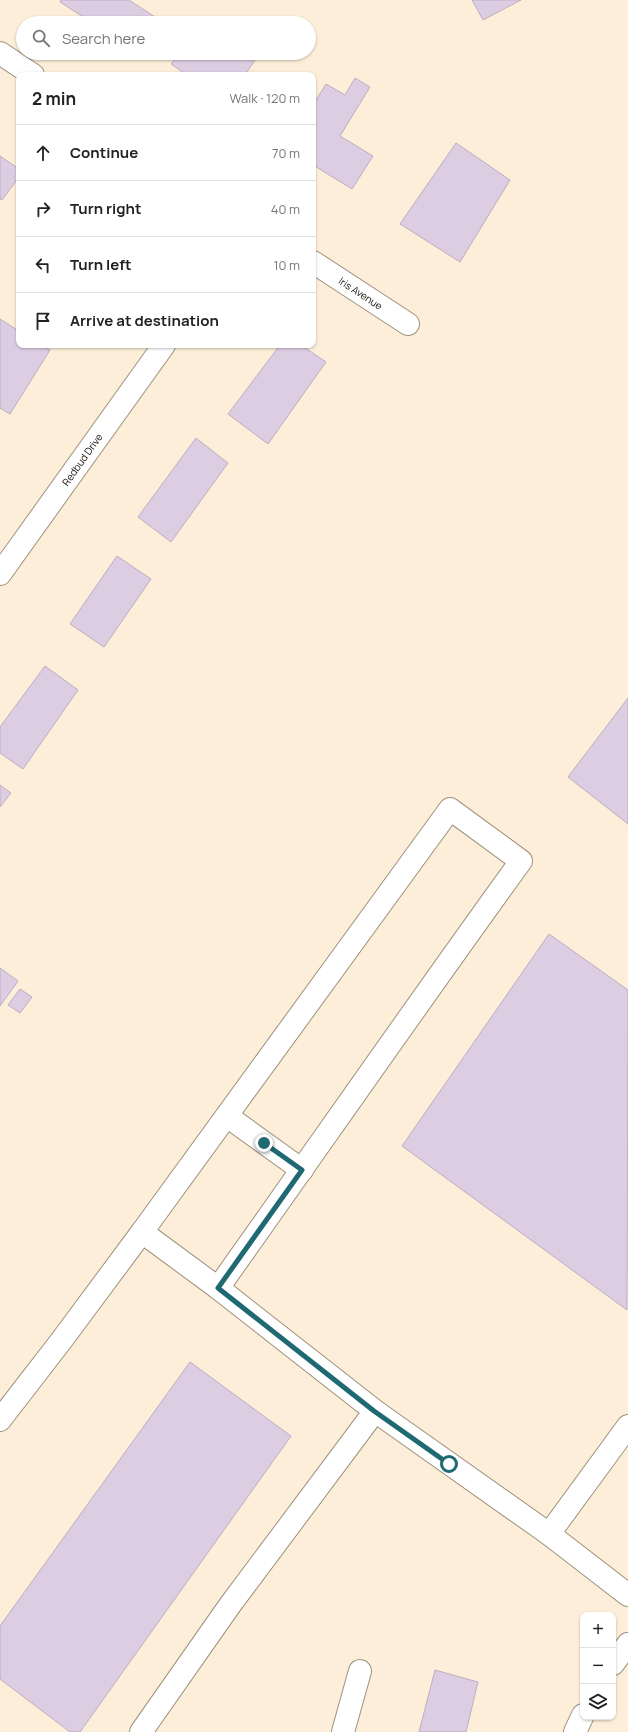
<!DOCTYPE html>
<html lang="en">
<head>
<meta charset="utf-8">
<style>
	:root { --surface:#fff; --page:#f6f6f6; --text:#222; --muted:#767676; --line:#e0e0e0 }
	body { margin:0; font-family:Manrope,sans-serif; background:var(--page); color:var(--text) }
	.controls { position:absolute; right:12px; bottom:12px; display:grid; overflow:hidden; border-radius:8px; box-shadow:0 1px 3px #0004 }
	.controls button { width:36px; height:36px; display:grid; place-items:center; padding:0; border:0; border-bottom:1px solid var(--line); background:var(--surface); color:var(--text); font:20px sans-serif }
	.stop { position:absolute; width:12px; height:12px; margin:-9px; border:3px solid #1f6a72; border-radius:50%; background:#fff }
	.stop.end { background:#1f6a72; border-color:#fff; box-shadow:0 1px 4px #0008 }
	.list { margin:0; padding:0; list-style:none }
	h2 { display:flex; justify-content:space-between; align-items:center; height:52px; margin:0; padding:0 16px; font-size:17px }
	h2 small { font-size:13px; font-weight:400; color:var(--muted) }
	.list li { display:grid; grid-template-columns:26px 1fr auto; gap:12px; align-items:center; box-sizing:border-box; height:56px; padding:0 16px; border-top:1px solid var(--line) }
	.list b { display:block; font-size:15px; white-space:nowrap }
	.list em { font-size:13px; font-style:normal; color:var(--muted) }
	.icon { flex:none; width:22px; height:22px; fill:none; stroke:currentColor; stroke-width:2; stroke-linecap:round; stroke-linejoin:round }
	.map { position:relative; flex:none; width:628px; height:1732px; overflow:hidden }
	.search { position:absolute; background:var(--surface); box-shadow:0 1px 3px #0004; left:16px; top:16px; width:300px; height:44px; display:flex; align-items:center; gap:10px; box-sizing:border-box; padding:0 14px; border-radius:22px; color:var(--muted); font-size:15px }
	.panel { position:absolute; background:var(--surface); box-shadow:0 1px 3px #0004; left:16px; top:72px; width:300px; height:276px; border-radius:8px }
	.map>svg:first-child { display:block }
	.building { fill:#dccde2; stroke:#bcaec2 }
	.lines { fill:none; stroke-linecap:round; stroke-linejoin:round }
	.minor-casing { stroke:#9e917d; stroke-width:24 }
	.minor { stroke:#fff; stroke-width:22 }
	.route { stroke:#1f6a72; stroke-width:5 }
	.labels { text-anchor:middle; stroke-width:3; stroke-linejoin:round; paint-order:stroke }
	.street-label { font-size:10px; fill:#120d06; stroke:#fff }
</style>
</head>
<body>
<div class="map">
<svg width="628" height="1732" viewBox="0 0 628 1732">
	<rect width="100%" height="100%" fill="#fdeed9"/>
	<!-- building -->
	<g class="building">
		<polygon points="61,0 129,0 155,17 151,23 93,23 60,2"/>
		<polygon points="472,0 521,0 483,20"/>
		<polygon points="180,53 251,53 257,57 245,75 187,75 171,64"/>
		<polygon points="355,78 370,87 340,136 373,156 352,189 313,165 313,105 326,84 345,95"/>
		<polygon points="456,143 510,180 460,262 400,224"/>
		<polygon points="0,156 19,169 19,177 2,200 0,199"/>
		<polygon points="0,319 19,331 19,345 41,345 50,350 10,414 0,408"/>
		<polygon points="280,345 301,345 326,362 268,444 228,414"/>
		<polygon points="196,438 228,463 171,542 138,517"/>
		<polygon points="117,556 151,579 104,647 70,624"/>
		<polygon points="45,666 78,690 23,769 0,753 0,727"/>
		<polygon points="628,698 628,824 568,777"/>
		<polygon points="0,785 11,793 0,807"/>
		<polygon points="549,934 628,990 627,1310 402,1146"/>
		<polygon points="0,968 18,981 0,1006"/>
		<polygon points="20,989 32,997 20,1013 8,1005"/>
		<polygon points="190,1362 291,1436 80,1732 70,1732 0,1679 0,1626"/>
		<polygon points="435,1670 478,1682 466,1732 419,1732"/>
	</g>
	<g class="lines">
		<!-- minor casing -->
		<g class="minor-casing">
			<g id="minor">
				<polyline points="0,53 33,75"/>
				<path id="s1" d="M313 262 408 324"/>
				<path id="s2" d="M0 574 164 345"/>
				<polyline points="227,1116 302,1170"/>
				<path d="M142 1232 450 809 521 861C418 1003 319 1146 218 1288"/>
				<polyline points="0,1420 61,1341 142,1232 218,1288 375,1411 549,1534 628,1595"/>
				<polyline points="549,1534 628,1426"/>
				<polyline points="613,1664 628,1644"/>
				<polyline points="141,1732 230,1605 375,1411"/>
				<polyline points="343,1732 360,1671"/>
				<polyline points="575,1732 583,1715"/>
			</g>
		</g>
		<!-- minor -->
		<use href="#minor" class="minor"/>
	</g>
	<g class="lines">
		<!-- route -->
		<polyline class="route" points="264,1143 302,1170 218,1288 374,1411 449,1464"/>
	</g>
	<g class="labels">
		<!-- street labels -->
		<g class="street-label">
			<text dy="4" stroke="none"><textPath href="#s1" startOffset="57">Iris Avenue</textPath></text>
			<text dy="4" stroke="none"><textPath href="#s2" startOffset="141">Redbud Drive</textPath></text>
		</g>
	</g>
</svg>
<div class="controls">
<button>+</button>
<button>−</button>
<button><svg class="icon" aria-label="layers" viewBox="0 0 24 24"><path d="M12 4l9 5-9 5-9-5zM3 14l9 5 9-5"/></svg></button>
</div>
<div class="stop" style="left:449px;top:1464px"></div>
<div class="stop end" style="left:264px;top:1143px"></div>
<div class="search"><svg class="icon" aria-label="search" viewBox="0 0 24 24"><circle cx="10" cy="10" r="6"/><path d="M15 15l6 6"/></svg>Search here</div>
<section class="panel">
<h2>2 min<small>Walk · 120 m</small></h2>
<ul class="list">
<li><svg class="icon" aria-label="ahead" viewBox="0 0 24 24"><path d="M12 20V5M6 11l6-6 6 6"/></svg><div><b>Continue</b></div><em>70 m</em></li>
<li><svg class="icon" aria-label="right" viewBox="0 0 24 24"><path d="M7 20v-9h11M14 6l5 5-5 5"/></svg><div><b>Turn right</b></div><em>40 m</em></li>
<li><svg class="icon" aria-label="left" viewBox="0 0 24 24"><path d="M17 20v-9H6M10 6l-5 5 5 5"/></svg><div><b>Turn left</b></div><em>10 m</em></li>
<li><svg class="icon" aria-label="arrive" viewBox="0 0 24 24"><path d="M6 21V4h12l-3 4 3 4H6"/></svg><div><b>Arrive at destination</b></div></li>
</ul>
</section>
</div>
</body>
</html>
